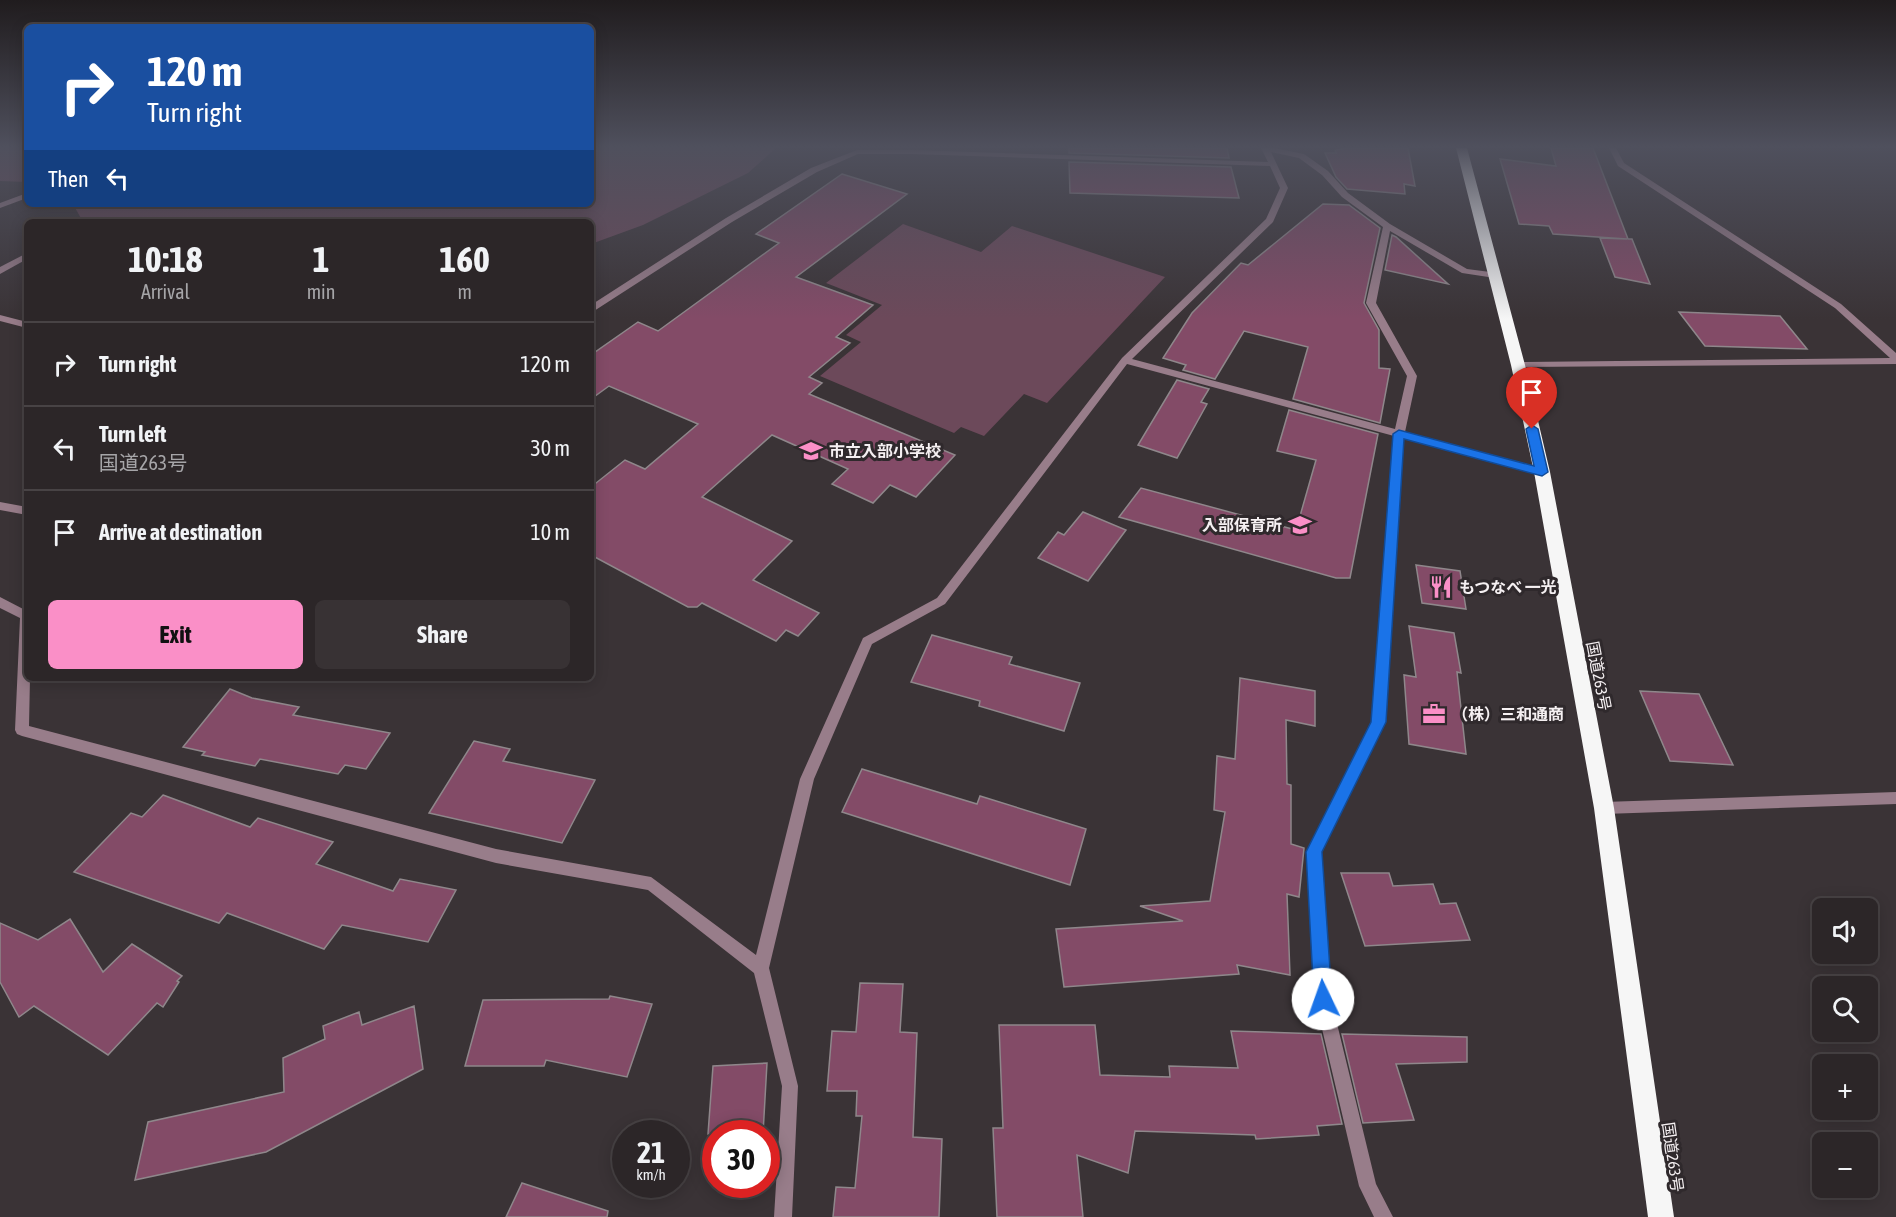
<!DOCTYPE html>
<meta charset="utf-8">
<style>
body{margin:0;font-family:"Asap Condensed","Noto Sans JP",sans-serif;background:#383234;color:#f1f3f6;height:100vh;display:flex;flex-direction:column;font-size:22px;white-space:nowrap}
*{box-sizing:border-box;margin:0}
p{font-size:20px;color:#a6a5a8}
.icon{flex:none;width:33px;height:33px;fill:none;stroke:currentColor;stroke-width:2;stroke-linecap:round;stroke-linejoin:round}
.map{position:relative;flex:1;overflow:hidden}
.sheet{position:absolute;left:24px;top:219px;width:570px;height:462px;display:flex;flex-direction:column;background:#2c2628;border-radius:9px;box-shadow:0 3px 15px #0003,0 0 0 2px #484345}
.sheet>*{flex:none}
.banner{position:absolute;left:24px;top:24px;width:570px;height:183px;border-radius:9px;box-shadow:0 3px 15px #0003,0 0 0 2px #484345;background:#1a4fa0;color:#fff;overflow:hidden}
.buttons{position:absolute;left:1812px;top:898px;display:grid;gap:12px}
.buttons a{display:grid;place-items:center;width:66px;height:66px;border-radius:9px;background:#2c2628;box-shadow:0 3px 15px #0003,0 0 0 2px #484345;font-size:30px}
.speed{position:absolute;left:612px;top:1120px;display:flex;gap:12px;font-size:30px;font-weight:700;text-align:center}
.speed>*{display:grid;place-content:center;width:78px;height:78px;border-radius:50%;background:#2c2628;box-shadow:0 3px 15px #0003,0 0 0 2px #484345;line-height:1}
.speed small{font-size:15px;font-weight:400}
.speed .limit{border:9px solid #d22;background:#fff;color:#111}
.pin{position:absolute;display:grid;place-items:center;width:51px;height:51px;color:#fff;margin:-62px -26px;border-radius:50% 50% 50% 0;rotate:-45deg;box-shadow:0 0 6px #0007}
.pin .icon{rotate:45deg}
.me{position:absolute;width:66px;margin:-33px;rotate:357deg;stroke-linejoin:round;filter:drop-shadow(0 0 4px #0008)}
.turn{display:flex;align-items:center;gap:21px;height:126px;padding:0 24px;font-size:27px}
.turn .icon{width:78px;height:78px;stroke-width:2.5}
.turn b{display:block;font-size:42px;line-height:51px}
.then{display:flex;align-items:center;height:57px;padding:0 24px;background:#0003;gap:12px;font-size:22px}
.eta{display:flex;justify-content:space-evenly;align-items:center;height:102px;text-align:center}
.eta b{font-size:36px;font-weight:700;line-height:42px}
.action{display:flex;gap:12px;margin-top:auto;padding:12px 24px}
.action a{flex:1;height:69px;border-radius:9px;background:#fa8fc7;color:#111;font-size:24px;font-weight:700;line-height:69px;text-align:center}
.action a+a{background:#383234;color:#f1f3f6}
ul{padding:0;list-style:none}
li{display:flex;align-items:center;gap:18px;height:84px;padding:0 24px;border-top:2px solid #484345}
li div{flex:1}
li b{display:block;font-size:22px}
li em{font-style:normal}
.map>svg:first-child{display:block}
.green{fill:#6c495a}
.building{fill:#834b67;stroke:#8f878b;stroke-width:1.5}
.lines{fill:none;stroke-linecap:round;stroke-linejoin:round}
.street{fill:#987d8a;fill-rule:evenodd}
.highway{fill:#f6f6f6;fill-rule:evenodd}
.route{fill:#1a73e8;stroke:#114b97;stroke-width:1.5}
.labels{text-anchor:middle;stroke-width:6;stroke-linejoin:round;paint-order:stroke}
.poi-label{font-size:16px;font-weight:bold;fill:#f5f0f2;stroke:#2f292c;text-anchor:start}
.street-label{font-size:16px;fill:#f5f0f2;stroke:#2f292c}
</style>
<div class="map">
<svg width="1896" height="1217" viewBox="0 0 1896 1217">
<rect width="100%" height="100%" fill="#3a3336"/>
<g class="green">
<path d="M0 148H27V182L0 181Z"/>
<path d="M591 148H776L748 173 643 225 591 244V222H83L73 204H591Z"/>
<path d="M903 224 981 252 1012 226 1165 277 1047 403 1024 394 984 436 961 427 954 433 820 376 861 342 846 335 882 305 826 283Z"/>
</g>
<g class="building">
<path d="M1069 148H1227L1229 158 1069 153Z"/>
<path d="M1348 148H1408L1415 186 1404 184 1405 194 1347 189 1336 177 1325 153H1336L1335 150Z"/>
<path d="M1551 148H1593L1628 239H1632L1650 284 1615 277 1600 238 1627 239 1553 234 1549 226 1519 224 1500 159 1556 166Z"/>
<path d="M1069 162 1231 167 1239 198 1070 193Z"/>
<path d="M842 174 907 194 796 277 873 305 836 337 850 343 809 377 822 383 809 394 955 455 916 497 890 485 873 503 832 484 848 469 772 435 702 497 792 541 753 580 819 613 798 636 786 630 776 641 702 603 697 607H688L591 555V487L625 460 645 469 698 424 609 386 591 399V355L638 322 658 331 779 243 756 234Z"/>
<path d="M1323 204 1349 205 1380 228 1364 303 1379 330V368L1390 369 1380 423 1293 399 1308 347 1244 331 1215 379 1183 370 1186 365 1163 358 1192 313 1241 263 1248 265Z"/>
<path d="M1392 235 1396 237 1448 284 1385 270Z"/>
<path d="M1679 312 1780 316 1807 349 1705 346Z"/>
<path d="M1177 380 1209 389 1201 402 1207 404 1177 458 1138 445Z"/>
<path d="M1289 410 1378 434 1350 578H1336L1119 517 1141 488 1296 530 1316 460 1277 451Z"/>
<path d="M1083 512 1126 530 1088 581 1038 558 1058 532 1064 535Z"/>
<path d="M1416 565 1460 571 1466 609 1422 603Z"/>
<path d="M1409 626 1454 633 1461 673 1457 672 1466 754 1409 744 1404 675 1416 677Z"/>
<path d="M932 635 1012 657 1009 664 1080 683 1064 731 979 706 980 701 911 682Z"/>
<path d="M1240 678 1315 691V726L1286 720 1287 784 1291 785V844L1304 848 1299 897 1287 894 1290 975 1237 965 1239 974 1064 987 1056 929 1183 921 1140 906 1210 901 1225 812 1214 810 1217 756 1235 759Z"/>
<path d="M230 689 252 698 299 707 293 715 390 733 366 769 345 765 338 774 260 759 255 766 202 755 205 752 183 747Z"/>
<path d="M1640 691 1699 694 1733 765 1670 761Z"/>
<path d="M474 741 510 749 503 761 595 780 562 843 429 813Z"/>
<path d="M862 769 977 804 980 796 1086 829 1070 885 842 812Z"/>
<path d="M163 795 250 827 258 818 333 842 316 864 393 891 400 879 456 890 428 942 342 925 324 949 227 913 219 923 74 872 131 813 142 817Z"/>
<path d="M1341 873H1389L1393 886 1433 884 1440 904 1456 903 1470 940 1365 946Z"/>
<path d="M70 919 103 972 132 944 182 976 177 981 179 982 163 1007 157 1003 108 1055 34 1006 19 1017 0 982V923L38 940Z"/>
<path d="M860 983 903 984 900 1032 917 1033 913 1137 942 1139 939 1217H833L836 1187 855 1188 862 1116H856L857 1091H827L832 1031 856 1032Z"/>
<path d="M610 996 652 1004 627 1077 546 1060 544 1066H465L483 1000 609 999Z"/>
<path d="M414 1006 423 1069 266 1152 135 1180 148 1122 284 1092 283 1058 325 1039 323 1026 359 1012 362 1025Z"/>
<path d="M999 1025H1095L1100 1075 1170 1077 1169 1066 1238 1068 1231 1031 1321 1034 1342 1124 1317 1126 1319 1135 1256 1139 1255 1135 1135 1131 1128 1173 1077 1155 1083 1217H997L993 1128H1003Z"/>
<path d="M1342 1034 1467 1037V1062L1396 1064 1414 1120 1363 1123Z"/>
<path d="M767 1063 763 1134H708L713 1066Z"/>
<path d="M522 1183 608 1211 607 1217H506Z"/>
</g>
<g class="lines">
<g class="street">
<path d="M1261 148H1274L1304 154 1328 171 1348 193 1390 224 1467 269 1498 273V277L1495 278 1462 273 1390 231 1376 303 1417 376 1405 432 1546 469 1547 472 1542 476 1404 438 1386 722 1321 852 1331 999 1376 1184 1393 1217H1374L1359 1186 1315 999 1307 852 1372 722 1394 436 1127 364 945 604 872 644 814 779 769 968 798 1086 792 1217H774L782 1086 754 973 648 890 496 863 22 736 17 734 15 730 20 618 0 608V597L27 611V678H30L29 726 496 849 651 877 756 955 800 779 863 638 937 598 1122 358 1266 219 1280 188 1270 166 912 154H858L817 172 732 222 594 311 591 312V305L726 218 811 168 857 150H912L1268 162ZM1271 152 1299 158 1322 175 1342 197 1383 227 1366 303 1407 376 1395 429 1132 359 1273 222 1288 188Z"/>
<path d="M1609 148H1616L1624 163 1841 304 1896 353V364L1515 367V363L1518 362 1890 358 1835 308 1618 166Z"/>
<path d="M27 193V198L0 208V203Z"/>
<path d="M27 253V259L0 274V267Z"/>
<path d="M0 315 27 322V328L0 321Z"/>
<path d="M0 502 27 507V515L0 510Z"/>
<path d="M1896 792V804L1604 814 1599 812 1597 808 1599 804 1604 802Z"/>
</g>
<path class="highway" d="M1456 148H1467L1525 365 1550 472 1614 808 1674 1217H1648L1594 808 1534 472 1511 365Z"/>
</g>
<linearGradient id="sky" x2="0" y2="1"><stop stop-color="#201c1e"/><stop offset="0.46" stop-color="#4f505d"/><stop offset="1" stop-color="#4f505d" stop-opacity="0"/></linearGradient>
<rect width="1896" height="319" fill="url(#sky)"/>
<path class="route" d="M1532 425 1538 429 1548 472 1542 476 1404 439 1386 722 1322 852 1332 999 1329 1006 1323 1008 1317 1006 1314 999 1306 852 1371 722 1393 434 1399 430 1534 466 1526 429Z"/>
<defs>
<g id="school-bare" transform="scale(1.8)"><path d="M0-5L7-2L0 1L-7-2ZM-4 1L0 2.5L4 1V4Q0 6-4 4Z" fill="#fa8fc7" stroke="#2f292c" stroke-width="2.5" paint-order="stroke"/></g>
<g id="restaurant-bare" transform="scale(1.8)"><path d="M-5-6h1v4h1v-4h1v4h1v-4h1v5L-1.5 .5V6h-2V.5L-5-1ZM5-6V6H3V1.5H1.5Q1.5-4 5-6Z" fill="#fa8fc7" stroke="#2f292c" stroke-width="2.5" paint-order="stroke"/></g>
<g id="office-bare" transform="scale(1.8)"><path d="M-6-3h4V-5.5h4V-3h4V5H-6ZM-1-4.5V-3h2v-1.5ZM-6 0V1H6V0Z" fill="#fa8fc7" stroke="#2f292c" stroke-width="2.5" paint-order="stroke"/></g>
</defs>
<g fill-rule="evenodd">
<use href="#school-bare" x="811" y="451"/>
<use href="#school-bare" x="1300" y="525"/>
<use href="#restaurant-bare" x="1441" y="587"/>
<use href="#office-bare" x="1434" y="714"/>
</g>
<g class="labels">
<g class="poi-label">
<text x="829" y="457">市立入部小学校</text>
<text x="1282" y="531" text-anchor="end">入部保育所</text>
<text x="1459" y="593">もつなべ 一光</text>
<text x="1452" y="720">（株）三和通商</text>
</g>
<g class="street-label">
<text transform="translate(1599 676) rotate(79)" y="6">国道263号</text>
<text transform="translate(1673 1157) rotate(82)" y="6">国道263号</text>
</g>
</g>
</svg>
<div class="buttons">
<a><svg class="icon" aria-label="sound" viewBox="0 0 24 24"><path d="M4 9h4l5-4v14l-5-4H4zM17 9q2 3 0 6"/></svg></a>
<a><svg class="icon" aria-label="search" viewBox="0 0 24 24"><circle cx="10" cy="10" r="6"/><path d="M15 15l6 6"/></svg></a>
<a>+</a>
<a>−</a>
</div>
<div class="speed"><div>21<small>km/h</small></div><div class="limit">30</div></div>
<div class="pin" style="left:1532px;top:429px;background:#d93025"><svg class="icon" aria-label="arrive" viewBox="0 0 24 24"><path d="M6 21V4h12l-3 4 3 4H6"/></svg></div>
<svg class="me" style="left:1323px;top:999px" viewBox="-20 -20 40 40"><circle r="19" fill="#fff"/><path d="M0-13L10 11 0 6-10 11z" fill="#1a73e8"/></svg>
<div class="banner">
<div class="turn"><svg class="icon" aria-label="right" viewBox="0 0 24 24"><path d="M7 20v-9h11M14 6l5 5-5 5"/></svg><div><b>120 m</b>Turn right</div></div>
<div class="then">Then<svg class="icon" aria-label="left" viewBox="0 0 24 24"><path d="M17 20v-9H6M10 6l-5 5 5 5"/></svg></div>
</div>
<section class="sheet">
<div class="eta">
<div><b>10:18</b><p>Arrival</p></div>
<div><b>1</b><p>min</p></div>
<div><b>160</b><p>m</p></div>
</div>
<ul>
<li><svg class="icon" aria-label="right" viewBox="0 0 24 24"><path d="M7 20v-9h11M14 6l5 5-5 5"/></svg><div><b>Turn right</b></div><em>120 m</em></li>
<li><svg class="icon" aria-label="left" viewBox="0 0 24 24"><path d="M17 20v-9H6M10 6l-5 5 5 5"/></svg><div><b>Turn left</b><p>国道263号</p></div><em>30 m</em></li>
<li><svg class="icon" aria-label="arrive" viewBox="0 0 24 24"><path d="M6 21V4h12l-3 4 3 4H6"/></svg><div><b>Arrive at destination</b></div><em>10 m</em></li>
</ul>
<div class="action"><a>Exit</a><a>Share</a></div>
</section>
</div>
